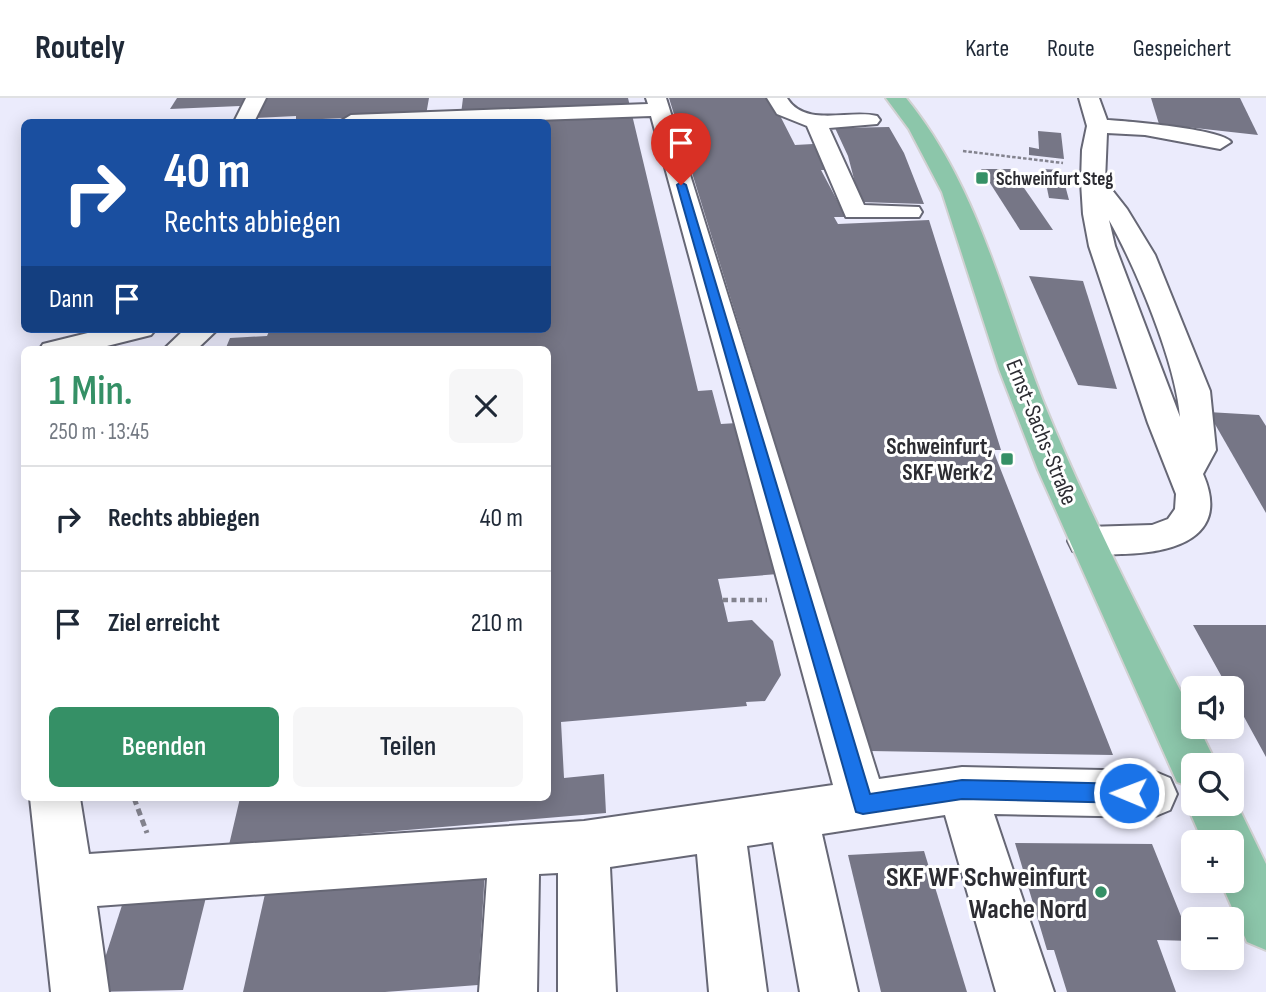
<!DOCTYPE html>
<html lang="de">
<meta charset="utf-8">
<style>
body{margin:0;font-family:"Sofia Sans Condensed",sans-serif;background:#f6f6f7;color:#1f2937;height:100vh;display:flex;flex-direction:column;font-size:26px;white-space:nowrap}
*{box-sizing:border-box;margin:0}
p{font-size:23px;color:#747a83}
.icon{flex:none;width:38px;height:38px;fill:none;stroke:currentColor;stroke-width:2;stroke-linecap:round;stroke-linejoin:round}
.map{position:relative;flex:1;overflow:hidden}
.sheet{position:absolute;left:21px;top:248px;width:530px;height:455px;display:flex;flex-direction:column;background:#fff;border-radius:10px;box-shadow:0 4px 18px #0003}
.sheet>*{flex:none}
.top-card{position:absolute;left:21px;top:21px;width:530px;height:214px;border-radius:10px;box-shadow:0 4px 18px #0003;background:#1a4fa0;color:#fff;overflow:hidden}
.buttons{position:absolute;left:1181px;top:578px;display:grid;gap:14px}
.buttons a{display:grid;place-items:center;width:63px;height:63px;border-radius:10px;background:#fff;box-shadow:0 4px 18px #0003;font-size:35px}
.pin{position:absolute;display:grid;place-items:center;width:60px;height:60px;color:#fff;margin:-72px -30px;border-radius:50% 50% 50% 0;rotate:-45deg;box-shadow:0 0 7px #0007}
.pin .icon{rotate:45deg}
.me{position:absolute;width:77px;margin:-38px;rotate:271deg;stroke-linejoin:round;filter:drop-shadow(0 0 5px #0008)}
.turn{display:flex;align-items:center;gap:24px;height:147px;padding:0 28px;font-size:32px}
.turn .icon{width:91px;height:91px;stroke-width:2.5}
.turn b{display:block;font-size:49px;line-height:60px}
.then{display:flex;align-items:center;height:66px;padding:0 28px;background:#0003;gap:14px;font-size:26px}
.round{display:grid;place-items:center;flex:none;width:74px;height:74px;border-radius:10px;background:#f6f6f7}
.summary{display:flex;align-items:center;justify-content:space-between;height:119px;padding:0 28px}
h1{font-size:42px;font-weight:600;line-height:52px;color:#359066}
.primary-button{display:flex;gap:14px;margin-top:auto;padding:14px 28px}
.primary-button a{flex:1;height:80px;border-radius:10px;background:#359066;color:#fff;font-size:28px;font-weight:600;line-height:80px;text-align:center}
.primary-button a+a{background:#f6f6f7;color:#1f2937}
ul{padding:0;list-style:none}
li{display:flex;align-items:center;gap:21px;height:105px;padding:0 28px;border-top:2px solid #e0e1e3}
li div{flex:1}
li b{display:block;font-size:26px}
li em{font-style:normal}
header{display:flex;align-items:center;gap:42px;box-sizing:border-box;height:98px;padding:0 35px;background:#fff;border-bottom:2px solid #e0e1e3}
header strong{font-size:33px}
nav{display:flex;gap:38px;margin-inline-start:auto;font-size:24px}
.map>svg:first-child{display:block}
.building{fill:#767686}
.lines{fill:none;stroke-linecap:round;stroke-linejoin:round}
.minor-casing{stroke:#666775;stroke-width:4}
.major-casing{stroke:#d1d1d2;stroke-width:4}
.path-far2{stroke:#83838e;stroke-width:2.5;stroke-dasharray:3.5 2;stroke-linecap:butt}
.path-far1{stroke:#83838e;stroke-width:4.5;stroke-dasharray:5 3.5;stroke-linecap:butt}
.path{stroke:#83838e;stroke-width:5;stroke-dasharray:7 4.5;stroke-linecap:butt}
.minor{fill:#fff;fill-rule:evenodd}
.major{fill:#8cc6aa;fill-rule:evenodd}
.route{fill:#1a73e8;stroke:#114b97;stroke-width:2}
.poi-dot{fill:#359066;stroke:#fff;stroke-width:2.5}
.labels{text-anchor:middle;stroke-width:6;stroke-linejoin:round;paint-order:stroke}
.far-poi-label{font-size:19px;font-weight:bold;fill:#2c2c32;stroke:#fff;text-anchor:start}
.street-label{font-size:23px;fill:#2c2c32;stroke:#fff}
.poi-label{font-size:23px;font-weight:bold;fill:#2c2c32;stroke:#fff;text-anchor:end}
.near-poi-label{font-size:28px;font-weight:bold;fill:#2c2c32;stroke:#fff;text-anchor:end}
</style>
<header>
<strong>Routely</strong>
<nav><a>Karte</a><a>Route</a><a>Gespeichert</a></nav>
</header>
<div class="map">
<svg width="1266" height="894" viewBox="0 0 1266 894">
<rect width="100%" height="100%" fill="#ebebfc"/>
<g class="building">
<path d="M177 0H245L240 8 170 11Z"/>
<path d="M264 0H429L426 17 296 22V18L255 20Z"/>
<path d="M463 0H628L698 293 712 292 721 326 737 325 778 476 718 481 728 524 752 522 773 543 781 577 765 603 746 604 747 608 561 624 564 680 604 676 606 715 229 747 240 700H548V252H225L230 240 267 238 270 231H548V24H467L461 16Z"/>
<path d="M669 0H771L795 47 813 46 828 72H821L846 119H834L838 126 929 122 1001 352H993L1113 657 870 653Z"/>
<path d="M1151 0H1240L1258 37 1159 26Z"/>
<path d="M889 29 904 55 924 106 860 104 848 58 835 30Z"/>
<path d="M1038 33 1061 35 1064 61 1029 57V49L1039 51Z"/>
<path d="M981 71H1011L1053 132H1020Z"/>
<path d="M1043 71 1061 72 1069 102 1049 100Z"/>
<path d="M1029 178 1083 183 1117 291 1078 287Z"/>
<path d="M1208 314 1259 317 1266 328V415Z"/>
<path d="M1193 527H1266V659L1232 597V590H1228Z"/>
<path d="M1015 745 1152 746 1191 843 1157 842 1176 894H1067L1054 852H1047Z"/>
<path d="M924 753 967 894H881L848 757Z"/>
<path d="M485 772 478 887 385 894H243L267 787Z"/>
<path d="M208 791 183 892 94 894 125 798Z"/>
</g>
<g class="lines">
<g class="minor-casing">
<g id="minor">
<path d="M246 0H266L254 24H234Z"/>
<path d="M646 0H666L879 681 962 669 1153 673 1170 680 1177 696 1170 712 1153 719 994 716 1054 894H996L945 717 822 736 858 894H800L773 744 747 748 767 894H709L697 756 610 769 616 894H558V775L539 776 537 894H479L487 780 97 808 109 894H51L30 700H80L89 756 584 723 833 687 651 18 483 24 341 23 351 17 648 6Z"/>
<path d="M767 0H787C805 30 850 11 877 18L880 22 877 26 829 30 864 107 919 109 922 114 919 119H846L807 28 777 16Z"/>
<path d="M1079 0H1099L1107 22C1126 23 1222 31 1231 44L1220 51 1145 37 1107 35 1105 83 1127 111 1155 157 1210 293 1216 352 1203 376C1231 440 1173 455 1122 456 1105 457 1090 458 1073 453L1068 443 1073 433 1087 429 1152 427 1168 421 1175 411 1176 396 1148 325 1089 148 1083 116 1081 84 1082 52 1087 28ZM1109 122C1136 170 1176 265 1180 319L1115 148Z"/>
<path d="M104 231H156L151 237 91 252H39L43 246Z"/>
<path d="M185 231H218L196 252H163Z"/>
</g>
</g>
<g class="major-casing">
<path id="major" d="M886 0H906C978 88 1002 199 1043 303 1087 411 1140 515 1194 619V628H1198L1217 667H1194V705H1232V696L1266 766V852L1247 844 1220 782H1232V744H1203L1186 705 1193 690 1177 684 1038 372 999 271 942 94 909 31Z"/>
</g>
<path class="path-far2" d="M963 53 1063 65"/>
<path class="path-far1" d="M723 502H767"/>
<path class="path" d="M134 700 147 735"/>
<use href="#minor" class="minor"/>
<use href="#major" class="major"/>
</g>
<path class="route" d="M681 84 686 87 870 696 962 682 1129 686 1137 689 1140 695 1137 702 1129 705 962 701 863 716 856 714 677 87Z"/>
<g class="poi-dot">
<rect x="975" y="73" width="14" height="14" rx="3.5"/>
<rect x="1000" y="354" width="14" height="14" rx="3.5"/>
<circle cx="1101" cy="794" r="7"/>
</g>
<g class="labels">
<g class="far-poi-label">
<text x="996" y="87">Schweinfurt Steg</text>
</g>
<g class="street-label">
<text transform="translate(1042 334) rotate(68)" y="8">Ernst-Sachs-Straße</text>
</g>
<g class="poi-label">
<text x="993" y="356">Schweinfurt,<tspan x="993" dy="26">SKF Werk 2</tspan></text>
</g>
<g class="near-poi-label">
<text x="1087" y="788">SKF WF Schweinfurt<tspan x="1087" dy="32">Wache Nord</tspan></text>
</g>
</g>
</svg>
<div class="buttons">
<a><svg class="icon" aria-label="sound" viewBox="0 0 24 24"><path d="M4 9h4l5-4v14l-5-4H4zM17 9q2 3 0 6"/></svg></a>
<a><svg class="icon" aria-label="search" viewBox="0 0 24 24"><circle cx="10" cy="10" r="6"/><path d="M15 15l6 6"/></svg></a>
<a>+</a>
<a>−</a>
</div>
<div class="pin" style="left:681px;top:87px;background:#d93025"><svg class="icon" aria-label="arrive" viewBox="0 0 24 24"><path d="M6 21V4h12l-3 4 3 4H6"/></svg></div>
<svg class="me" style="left:1129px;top:695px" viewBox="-20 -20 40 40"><circle r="17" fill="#1a73e8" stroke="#fff" stroke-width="3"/><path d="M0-11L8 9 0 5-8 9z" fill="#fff"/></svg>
<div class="top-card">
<div class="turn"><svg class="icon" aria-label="right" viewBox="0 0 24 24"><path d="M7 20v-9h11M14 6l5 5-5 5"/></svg><div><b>40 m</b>Rechts abbiegen</div></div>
<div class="then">Dann<svg class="icon" aria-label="arrive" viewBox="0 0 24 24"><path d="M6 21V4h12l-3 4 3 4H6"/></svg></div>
</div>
<section class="sheet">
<div class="summary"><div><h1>1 Min.</h1><p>250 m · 13:45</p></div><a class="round"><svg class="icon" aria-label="close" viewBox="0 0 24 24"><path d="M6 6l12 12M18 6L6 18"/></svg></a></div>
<ul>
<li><svg class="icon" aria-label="right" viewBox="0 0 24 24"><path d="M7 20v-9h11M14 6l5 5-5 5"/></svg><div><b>Rechts abbiegen</b></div><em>40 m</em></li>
<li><svg class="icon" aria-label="arrive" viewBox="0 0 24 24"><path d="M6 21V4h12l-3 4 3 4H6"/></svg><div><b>Ziel erreicht</b></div><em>210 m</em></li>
</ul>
<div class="primary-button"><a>Beenden</a><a>Teilen</a></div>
</section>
</div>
